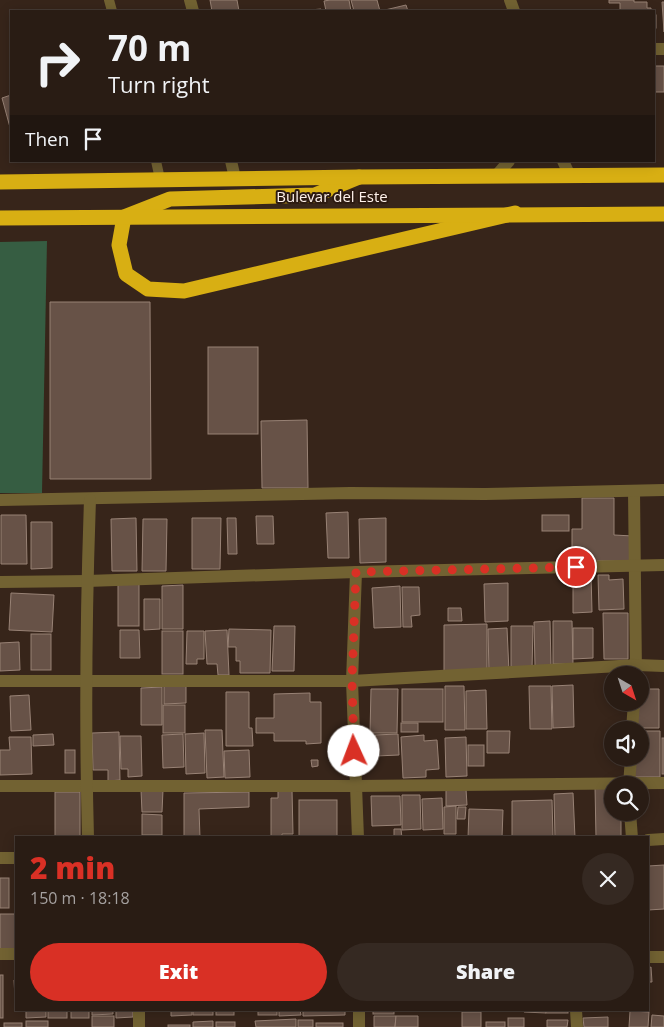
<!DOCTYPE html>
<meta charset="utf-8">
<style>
body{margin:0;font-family:"Open Sans",sans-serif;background:#352922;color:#f1f3f6;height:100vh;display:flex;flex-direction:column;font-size:19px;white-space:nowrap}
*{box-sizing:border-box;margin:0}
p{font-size:16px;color:#a5a1a0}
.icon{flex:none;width:28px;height:28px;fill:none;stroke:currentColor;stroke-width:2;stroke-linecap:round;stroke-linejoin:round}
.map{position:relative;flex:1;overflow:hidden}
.side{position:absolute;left:15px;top:836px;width:634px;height:175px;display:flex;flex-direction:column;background:#291c14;border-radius:0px;box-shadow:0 2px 12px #0003,0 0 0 1px #453a34}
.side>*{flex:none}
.banner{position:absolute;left:10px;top:10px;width:645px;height:152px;border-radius:0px;box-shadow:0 2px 12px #0003,0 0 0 1px #453a34;background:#291c14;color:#f1f3f6;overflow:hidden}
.needle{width:32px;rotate:141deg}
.controls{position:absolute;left:604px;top:666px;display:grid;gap:10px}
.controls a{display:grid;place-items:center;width:45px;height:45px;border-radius:50%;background:#291c14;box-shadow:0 2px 12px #0003,0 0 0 1px #453a34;font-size:25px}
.pin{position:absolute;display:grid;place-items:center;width:42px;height:42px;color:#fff;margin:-21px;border:2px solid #fff;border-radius:50%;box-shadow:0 1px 5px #0007}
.me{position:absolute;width:55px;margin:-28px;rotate:358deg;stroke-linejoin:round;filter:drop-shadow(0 0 4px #0008)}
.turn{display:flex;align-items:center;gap:18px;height:105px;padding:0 15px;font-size:22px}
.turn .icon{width:65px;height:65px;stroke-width:2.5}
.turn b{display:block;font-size:35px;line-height:42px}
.then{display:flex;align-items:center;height:48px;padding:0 15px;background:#0003;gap:10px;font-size:19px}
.round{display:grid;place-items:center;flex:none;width:52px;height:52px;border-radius:26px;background:#352922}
.summary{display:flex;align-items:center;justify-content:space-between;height:85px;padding:0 15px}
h1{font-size:30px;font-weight:800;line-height:38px;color:#d93025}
.primary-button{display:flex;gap:10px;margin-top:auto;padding:10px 15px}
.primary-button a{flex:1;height:58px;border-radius:30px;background:#d93025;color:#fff;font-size:20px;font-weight:800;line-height:58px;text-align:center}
.primary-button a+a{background:#352922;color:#f1f3f6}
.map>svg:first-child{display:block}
.green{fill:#365d42}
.building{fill:#675247;stroke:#988275}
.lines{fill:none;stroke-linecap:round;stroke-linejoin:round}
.lane{stroke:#726232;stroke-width:10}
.street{stroke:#726232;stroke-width:12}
.highway{stroke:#d8af13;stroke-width:15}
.route{stroke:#d93025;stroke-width:9;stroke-dasharray:0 16.2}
.labels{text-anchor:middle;stroke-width:4;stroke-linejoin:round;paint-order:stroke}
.street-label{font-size:15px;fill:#fef1ea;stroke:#2d1b11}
</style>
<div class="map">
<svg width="664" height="1027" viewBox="0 0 664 1027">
<rect width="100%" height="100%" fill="#37251a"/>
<path class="green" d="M47 241 42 493H0V242Z"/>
<g class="building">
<path d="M210 0H237L239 11H212Z"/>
<path d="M330 0H349L351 11H326L324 1Z"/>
<path d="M351 0H377L380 11H354Z"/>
<path d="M609 0H634V2H647V8H651V11H620V3H609Z"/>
<path d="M662 2H664V32Z"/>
<path d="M406 5 408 11H385V10Z"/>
<path d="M321 9 322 11H299Z"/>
<rect x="654" y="15" width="2" height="13"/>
<rect x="654" y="66" width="10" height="26"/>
<path d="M11 95V131L2 98Z"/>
<path d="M50 302H150L151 479H50Z"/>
<rect x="208" y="347" width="50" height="87"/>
<path d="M307 420 308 488H262L261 421Z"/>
<path d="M582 498H614V535L633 536V561H572V529H582Z"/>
<path d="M348 512 349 558H328L326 513Z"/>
<path d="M1 515H26L27 564H1Z"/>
<rect x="542" y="515" width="27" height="16"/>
<path d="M256 516H273L274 544H257Z"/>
<path d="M136 518 137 571H112L111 519Z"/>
<path d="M192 518H221L220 569H192Z"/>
<path d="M227 518H236L237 554H228Z"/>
<path d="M386 518V562L360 563 359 519Z"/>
<path d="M143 519H167L166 571H142Z"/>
<path d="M31 522H52V568L31 569Z"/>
<path d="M573 573H591L592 612 573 613Z"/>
<path d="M598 575H609V580L623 579 624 609 599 610Z"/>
<path d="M508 583V621L485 622 484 584Z"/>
<rect x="118" y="584" width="21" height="42"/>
<path d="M183 585V629H162V586Z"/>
<path d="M400 586 401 627 374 628 372 588Z"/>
<path d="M402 587H419L420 615 411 616 412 627H403Z"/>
<path d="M11 593 54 595 52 632 9 630Z"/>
<path d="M144 599H160V629L144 630Z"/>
<path d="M448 608H461L462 621H448Z"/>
<path d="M603 613H628V659H604Z"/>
<path d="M550 621 551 666H535L534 622Z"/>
<path d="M553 621H572L573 664H553Z"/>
<path d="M487 624V671L444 672V625Z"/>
<path d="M274 626H295L294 671H272Z"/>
<path d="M511 626H533L532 670H511Z"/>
<path d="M507 628 509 672 489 673 488 629Z"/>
<path d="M573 628H593V658L573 659Z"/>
<path d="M229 629 271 630 270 673H240V661H236V647H228Z"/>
<path d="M120 630H139L140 658H120Z"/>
<path d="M227 630 229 675H218L217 664H207L205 631Z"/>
<rect x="162" y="631" width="21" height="43"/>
<path d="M187 631H204V659H197V664H186Z"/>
<rect x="31" y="634" width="20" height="36"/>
<path d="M19 642 20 670 0 671V643Z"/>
<path d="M186 684V703L164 704V685Z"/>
<path d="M573 685 574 727 553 728 552 686Z"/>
<path d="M445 686H464L465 730H445Z"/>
<path d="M529 686H551L552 729H530Z"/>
<path d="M162 687V725H141V688Z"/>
<path d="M371 689H398L397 733H370Z"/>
<rect x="402" y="689" width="41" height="33"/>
<path d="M640 689H659V728H635L640 702Z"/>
<path d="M486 690 487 729H466V691Z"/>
<path d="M226 692H249V728H252L253 746H226Z"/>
<path d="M310 693V702H321V743L306 744V741H274V733H256V718H274V694Z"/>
<path d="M29 695 31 730 11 731 10 696Z"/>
<rect x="163" y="705" width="22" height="28"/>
<rect x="401" y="723" width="17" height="9"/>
<path d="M205 730H222L224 777 207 778Z"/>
<path d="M487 731H510L509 753H487Z"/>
<path d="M640 731H660V777H634V758H640Z"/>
<path d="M119 732 120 780 108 781V770H93L92 733Z"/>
<path d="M204 733 205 773 186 774 185 734Z"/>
<path d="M53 734 54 745 33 746V735Z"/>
<path d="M183 734 184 767 163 768 162 735Z"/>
<path d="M398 734 399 755 376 756 375 735Z"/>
<path d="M424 735V741L437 740 439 769 426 770V777L403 778 401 737Z"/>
<path d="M120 736H141L142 776 128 777V769H121Z"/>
<path d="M9 737H31L32 774 0 775V750H10Z"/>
<path d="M466 737 467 776 446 777 445 738Z"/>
<rect x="662" y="738" width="2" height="36"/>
<rect x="468" y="745" width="16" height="21"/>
<rect x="65" y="750" width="10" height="23"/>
<path d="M249 750 250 777 225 778 224 751Z"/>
<path d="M311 760H318V766L312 767Z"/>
<path d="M595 786H612V812H621V838H596Z"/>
<path d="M466 789 467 805 446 806V790Z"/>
<path d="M141 790H163L162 812H142Z"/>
<path d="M278 790H292L293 834H282V838H271V798H278Z"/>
<rect x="55" y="792" width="25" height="46"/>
<path d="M249 792V807L199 809 200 838H184V793Z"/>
<path d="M573 793 575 838H555L554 794Z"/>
<path d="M402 795H420L421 829 402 830Z"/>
<path d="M371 796H400L401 825 372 826Z"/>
<path d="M442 798 443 829 423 830 422 799Z"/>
<rect x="299" y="800" width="38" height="38"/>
<path d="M552 800 553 837 512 838V801Z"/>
<path d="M456 806V834H444V807Z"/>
<path d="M458 807H466L465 819H457Z"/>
<path d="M469 809 503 810 502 838H468Z"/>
<path d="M142 814 162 815V835H142Z"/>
<path d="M394 829H401L402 838H394Z"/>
<path d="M664 865V909L648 910V866Z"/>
<rect x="0" y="878" width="9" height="30"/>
<rect x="0" y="914" width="16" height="38"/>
<path d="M651 967 652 982H648V968Z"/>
<rect x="0" y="975" width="3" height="43"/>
<path d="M14 980H16V998H15Z"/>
<path d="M26 1010H46V1017L26 1018Z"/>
<rect x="48" y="1010" width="19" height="8"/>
<rect x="71" y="1010" width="18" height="8"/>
<path d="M92 1010H113V1014L92 1015Z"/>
<path d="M116 1010H133V1017L116 1018Z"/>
<path d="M171 1010H192V1015L171 1016Z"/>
<rect x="193" y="1010" width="20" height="5"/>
<rect x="216" y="1010" width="18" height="5"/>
<rect x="258" y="1010" width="19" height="5"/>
<path d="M279 1010H300L301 1015 279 1016Z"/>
<path d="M303 1010H345V1015L303 1016Z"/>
<rect x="373" y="1010" width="21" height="4"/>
<path d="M524 1010H546V1013L524 1012Z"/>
<rect x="546" y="1010" width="22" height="3"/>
<path d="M630 1011 649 1012 648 1027H629Z"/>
<rect x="462" y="1012" width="19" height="15"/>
<path d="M652 1015 664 1016V1027H651Z"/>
<rect x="92" y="1016" width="22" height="11"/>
<path d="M374 1016H396L395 1027H374Z"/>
<path d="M396 1016H418V1027H395Z"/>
<path d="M608 1017V1027H584L583 1018Z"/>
<rect x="508" y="1018" width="16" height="9"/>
<path d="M296 1019V1027H256L255 1021Z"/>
<rect x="298" y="1020" width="15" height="7"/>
<path d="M547 1020H568L567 1027H547Z"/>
<rect x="26" y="1021" width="22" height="6"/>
<path d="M213 1021V1027H193V1022Z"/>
<rect x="216" y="1022" width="19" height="5"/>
<rect x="486" y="1022" width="19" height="5"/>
<rect x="4" y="1023" width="18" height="4"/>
<rect x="316" y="1023" width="27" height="4"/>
<rect x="168" y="1025" width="22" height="2"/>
</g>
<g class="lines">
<g class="lane">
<path d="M109 0 112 11"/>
<path d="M156 161 160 179"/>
</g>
<g class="street">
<path d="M190 0 193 11"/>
<path d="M510 0 514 11"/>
<path d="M654 49H664"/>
<path d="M231 161 235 178"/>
<path d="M563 161 570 176"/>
<path d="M496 176 509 161"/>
<path d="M634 491 636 675"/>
<path d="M0 500 350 493 485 494 664 490"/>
<path d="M356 572 352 681 358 838"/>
<path d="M0 582 87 581 356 572 664 565"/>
<path d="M0 681H352L637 665 664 666"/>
<path d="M632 730 634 702"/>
<path d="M629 785 631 758"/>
<path d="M0 786H356L664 783"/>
<path d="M630 812 632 838"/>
<path d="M88 838C85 725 86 612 90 500"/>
<path d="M648 840 664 839"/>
<path d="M0 858H16"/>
<path d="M0 954H16"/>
<path d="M648 957H664"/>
<path d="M139 1010V1027"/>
<path d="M359 1010V1027"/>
<path d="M576 1010 577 1027"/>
</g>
<g class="highway">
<path d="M359 177 315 195 170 199 124 217 119 245 126 274 148 289 184 291 515 213"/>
<path d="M0 182 359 177 664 175"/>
<path d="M0 218 664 214"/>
</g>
</g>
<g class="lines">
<path class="route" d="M354 751 352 681 356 572 576 567"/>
</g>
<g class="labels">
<g class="street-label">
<text x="332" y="202">Bulevar del Este</text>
</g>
</g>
</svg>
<div class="controls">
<a><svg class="needle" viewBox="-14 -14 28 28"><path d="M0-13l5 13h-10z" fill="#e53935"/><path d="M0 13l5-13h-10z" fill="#a5a1a0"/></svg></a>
<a><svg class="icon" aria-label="sound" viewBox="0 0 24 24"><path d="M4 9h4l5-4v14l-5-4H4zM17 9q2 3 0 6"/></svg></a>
<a><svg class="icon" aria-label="search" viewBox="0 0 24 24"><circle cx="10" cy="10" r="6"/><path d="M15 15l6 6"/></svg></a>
</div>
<div class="pin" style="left:576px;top:567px;background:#d93025"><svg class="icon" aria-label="arrive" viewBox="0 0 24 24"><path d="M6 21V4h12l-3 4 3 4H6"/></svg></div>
<svg class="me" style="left:354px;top:751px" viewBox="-20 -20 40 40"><circle r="19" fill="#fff"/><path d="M0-13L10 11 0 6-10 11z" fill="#d93025"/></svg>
<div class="banner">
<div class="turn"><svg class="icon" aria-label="right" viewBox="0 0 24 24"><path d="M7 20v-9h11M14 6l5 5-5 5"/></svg><div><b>70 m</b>Turn right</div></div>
<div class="then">Then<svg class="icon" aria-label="arrive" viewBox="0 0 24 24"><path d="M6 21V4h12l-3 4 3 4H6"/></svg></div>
</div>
<section class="side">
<div class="summary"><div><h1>2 min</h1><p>150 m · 18:18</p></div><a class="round"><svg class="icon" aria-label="close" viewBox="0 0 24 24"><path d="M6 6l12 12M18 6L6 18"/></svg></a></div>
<div class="primary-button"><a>Exit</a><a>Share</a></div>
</section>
</div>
